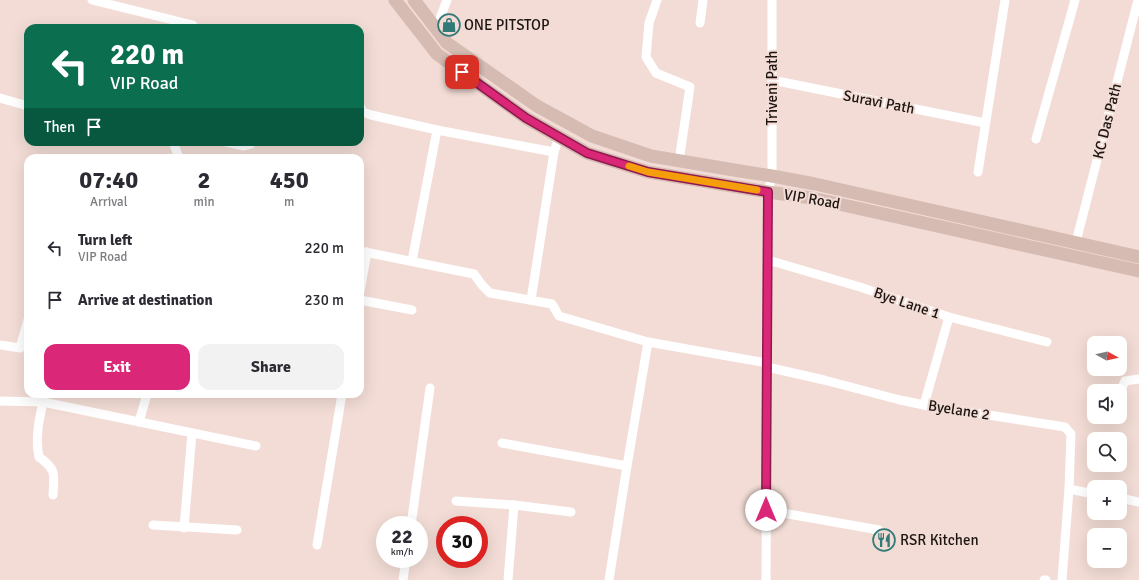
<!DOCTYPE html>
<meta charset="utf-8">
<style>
body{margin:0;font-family:Signika,sans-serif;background:#f2f2f3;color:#2b2b33;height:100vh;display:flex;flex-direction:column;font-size:15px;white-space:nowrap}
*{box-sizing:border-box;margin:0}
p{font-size:13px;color:#7c7c81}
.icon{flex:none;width:22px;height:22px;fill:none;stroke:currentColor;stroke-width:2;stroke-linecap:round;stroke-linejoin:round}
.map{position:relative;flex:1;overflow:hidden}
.side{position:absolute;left:24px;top:154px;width:340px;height:244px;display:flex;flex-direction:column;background:#fff;border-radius:12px;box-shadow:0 4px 16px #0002}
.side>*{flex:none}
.top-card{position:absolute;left:24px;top:24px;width:340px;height:122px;border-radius:12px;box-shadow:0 4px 16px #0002;background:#0b6e4f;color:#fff;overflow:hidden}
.needle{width:26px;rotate:98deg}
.tools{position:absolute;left:1087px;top:336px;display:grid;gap:8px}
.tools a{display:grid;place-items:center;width:40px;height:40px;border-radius:8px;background:#fff;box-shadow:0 4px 16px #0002;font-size:20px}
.speed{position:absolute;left:376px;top:516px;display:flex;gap:8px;font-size:20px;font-weight:700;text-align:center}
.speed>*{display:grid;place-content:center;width:52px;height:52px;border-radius:50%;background:#fff;box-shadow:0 4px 16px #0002;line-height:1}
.speed small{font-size:10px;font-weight:400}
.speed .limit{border:6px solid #d22;background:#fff;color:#111}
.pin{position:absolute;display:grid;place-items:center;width:34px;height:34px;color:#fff;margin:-17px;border-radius:8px;box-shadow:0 2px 6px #0006}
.me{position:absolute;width:44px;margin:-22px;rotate:0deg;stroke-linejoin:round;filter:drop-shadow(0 0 3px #0008)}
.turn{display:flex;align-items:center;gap:14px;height:84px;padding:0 20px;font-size:18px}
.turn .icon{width:52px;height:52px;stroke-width:2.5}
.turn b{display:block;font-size:28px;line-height:34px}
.then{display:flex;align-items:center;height:38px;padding:0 20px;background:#0003;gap:8px;font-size:15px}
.eta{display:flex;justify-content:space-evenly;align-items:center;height:68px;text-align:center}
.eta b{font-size:24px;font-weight:700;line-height:28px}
.cta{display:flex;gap:8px;margin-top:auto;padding:8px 20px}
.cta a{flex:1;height:46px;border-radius:12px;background:#db2777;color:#fff;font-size:16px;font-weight:700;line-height:46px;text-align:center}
.cta a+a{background:#f2f2f3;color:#2b2b33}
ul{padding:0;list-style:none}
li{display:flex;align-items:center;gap:12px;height:52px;padding:0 20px}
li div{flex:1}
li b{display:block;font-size:15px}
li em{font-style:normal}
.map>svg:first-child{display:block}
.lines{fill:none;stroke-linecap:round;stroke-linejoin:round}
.minor{stroke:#fff;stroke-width:9}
.secondary{stroke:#d5bbb2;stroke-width:13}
.route-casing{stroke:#8e194d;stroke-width:10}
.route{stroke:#db2777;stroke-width:7}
.slow{stroke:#f59e0b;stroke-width:7}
.labels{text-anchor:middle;stroke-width:4;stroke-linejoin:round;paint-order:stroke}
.poi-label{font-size:15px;fill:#1c1512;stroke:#f2dcd5;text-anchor:start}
.street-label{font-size:15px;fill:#1c1512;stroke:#f2dcd5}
</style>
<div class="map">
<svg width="1139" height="580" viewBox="0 0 1139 580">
<rect width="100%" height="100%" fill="#f2dcd5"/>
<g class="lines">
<g class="minor">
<path d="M92 0 193 25"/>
<path d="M657 0 649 23 646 57 656 73 690 87 679 161"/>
<path d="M700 23 703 0"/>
<path d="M436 29 447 0"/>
<path d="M772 80 985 123"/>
<path d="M0 98 28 106"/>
<path d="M360 106 363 112 371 115 437 130 554 152"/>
<path d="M1036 139 1075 0"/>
<path d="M173 142 179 158"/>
<path d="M226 142 244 146 251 144 252 142"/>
<path d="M978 172 1005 0"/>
<path d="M1076 242 1138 0"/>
<path d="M360 251 474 274 482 285 490 293 552 304 559 316 648 342 767 363"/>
<path d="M768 260 860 287 949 317 1047 342"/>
<path d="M412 261 437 130"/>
<path d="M360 291 367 252"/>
<path d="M360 300 412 310"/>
<path d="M531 300 554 152 559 137"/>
<path d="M0 345 20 348 28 320"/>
<path d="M767 367 824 380 900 400 924 405 1065 427 1071 434 1069 489 1094 494"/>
<path d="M1120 393 1125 381 1139 379"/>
<path d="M0 401 43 402 256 446"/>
<path d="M43 402C39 420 35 438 39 457 57 470 54 474 53 495"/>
<path d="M924 405 949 317"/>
<path d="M139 422 147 394"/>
<path d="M502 443 627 466"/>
<path d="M1120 498 1139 502"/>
<path d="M456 501 514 505 571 512"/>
<path d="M766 510 879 530"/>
<path d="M153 525 237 530"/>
<path d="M411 525 430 388"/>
<path d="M184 528 192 433"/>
<path d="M317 545 342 394"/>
<path d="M403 580 406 559"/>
<path d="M508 580 514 505"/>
<path d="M609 580 627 466 648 342"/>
<path d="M766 580 768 192 772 176V0"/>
<path d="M1044 580H1046"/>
<path d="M1062 580 1069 489"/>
</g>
<g class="secondary">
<path d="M395 0 437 54 526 118 587 153 648 172 768 192 812 198 1139 271"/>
<path d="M414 0 447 43 537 106 592 136 651 156 740 171 772 176 815 184 1139 257"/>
</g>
</g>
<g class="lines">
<g class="route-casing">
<path id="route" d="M462 72 526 118 587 153 648 172 768 192 766 510"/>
</g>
<use href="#route" class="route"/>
<path class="slow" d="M629 166 648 172 757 190"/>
</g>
<defs>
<g id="shop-ring" transform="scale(1.15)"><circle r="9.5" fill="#f2dcd5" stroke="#327a77" stroke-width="1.5"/><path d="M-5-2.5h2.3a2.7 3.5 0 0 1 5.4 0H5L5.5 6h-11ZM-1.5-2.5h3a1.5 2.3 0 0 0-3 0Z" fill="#327a77"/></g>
<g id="restaurant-ring" transform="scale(1.15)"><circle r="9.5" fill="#f2dcd5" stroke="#327a77" stroke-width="1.5"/><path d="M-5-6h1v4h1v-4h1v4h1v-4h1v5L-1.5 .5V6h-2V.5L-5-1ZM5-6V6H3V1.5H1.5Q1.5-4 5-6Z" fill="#327a77"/></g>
</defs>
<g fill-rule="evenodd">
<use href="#shop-ring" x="449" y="25"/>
<use href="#restaurant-ring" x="884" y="540"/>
</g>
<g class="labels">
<g class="poi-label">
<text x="464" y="30">ONE PITSTOP</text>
<text x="900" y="545">RSR Kitchen</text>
</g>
<g class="street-label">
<text transform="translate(772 88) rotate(-90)" y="5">Triveni Path</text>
<text transform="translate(879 102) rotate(11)" y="5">Suravi Path</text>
<text transform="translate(1107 121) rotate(-76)" y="5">KC Das Path</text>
<text transform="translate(812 199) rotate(10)" y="5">VIP Road</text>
<text transform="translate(907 303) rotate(19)" y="5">Bye Lane 1</text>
<text transform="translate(959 410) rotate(9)" y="5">Byelane 2</text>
</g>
</g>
</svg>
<div class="tools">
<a><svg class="needle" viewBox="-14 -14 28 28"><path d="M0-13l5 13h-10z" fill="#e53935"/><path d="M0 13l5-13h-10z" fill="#7c7c81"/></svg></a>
<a><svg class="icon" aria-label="sound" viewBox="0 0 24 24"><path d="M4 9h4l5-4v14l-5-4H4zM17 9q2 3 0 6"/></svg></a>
<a><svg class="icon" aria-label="search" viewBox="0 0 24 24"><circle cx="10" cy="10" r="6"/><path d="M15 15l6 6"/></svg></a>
<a>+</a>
<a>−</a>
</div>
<div class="speed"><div>22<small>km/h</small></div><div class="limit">30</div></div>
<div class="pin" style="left:462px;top:72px;background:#d93025"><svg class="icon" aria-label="arrive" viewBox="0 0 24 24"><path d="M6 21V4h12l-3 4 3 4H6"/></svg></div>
<svg class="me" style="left:766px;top:510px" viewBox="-20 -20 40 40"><circle r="19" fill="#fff"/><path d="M0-13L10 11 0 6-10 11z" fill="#db2777"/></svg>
<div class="top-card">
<div class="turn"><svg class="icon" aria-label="left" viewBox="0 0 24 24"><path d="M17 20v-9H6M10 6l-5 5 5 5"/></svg><div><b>220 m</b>VIP Road</div></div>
<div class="then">Then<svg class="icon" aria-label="arrive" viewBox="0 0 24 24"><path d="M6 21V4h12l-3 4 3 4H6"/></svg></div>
</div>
<section class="side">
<div class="eta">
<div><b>07:40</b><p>Arrival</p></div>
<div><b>2</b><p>min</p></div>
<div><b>450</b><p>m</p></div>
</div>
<ul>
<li><svg class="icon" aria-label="left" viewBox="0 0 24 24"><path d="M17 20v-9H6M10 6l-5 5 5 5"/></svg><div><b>Turn left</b><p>VIP Road</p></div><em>220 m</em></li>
<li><svg class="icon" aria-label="arrive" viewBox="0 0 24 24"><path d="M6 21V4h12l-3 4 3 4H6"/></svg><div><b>Arrive at destination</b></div><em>230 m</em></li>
</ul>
<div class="cta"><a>Exit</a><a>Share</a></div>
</section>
</div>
